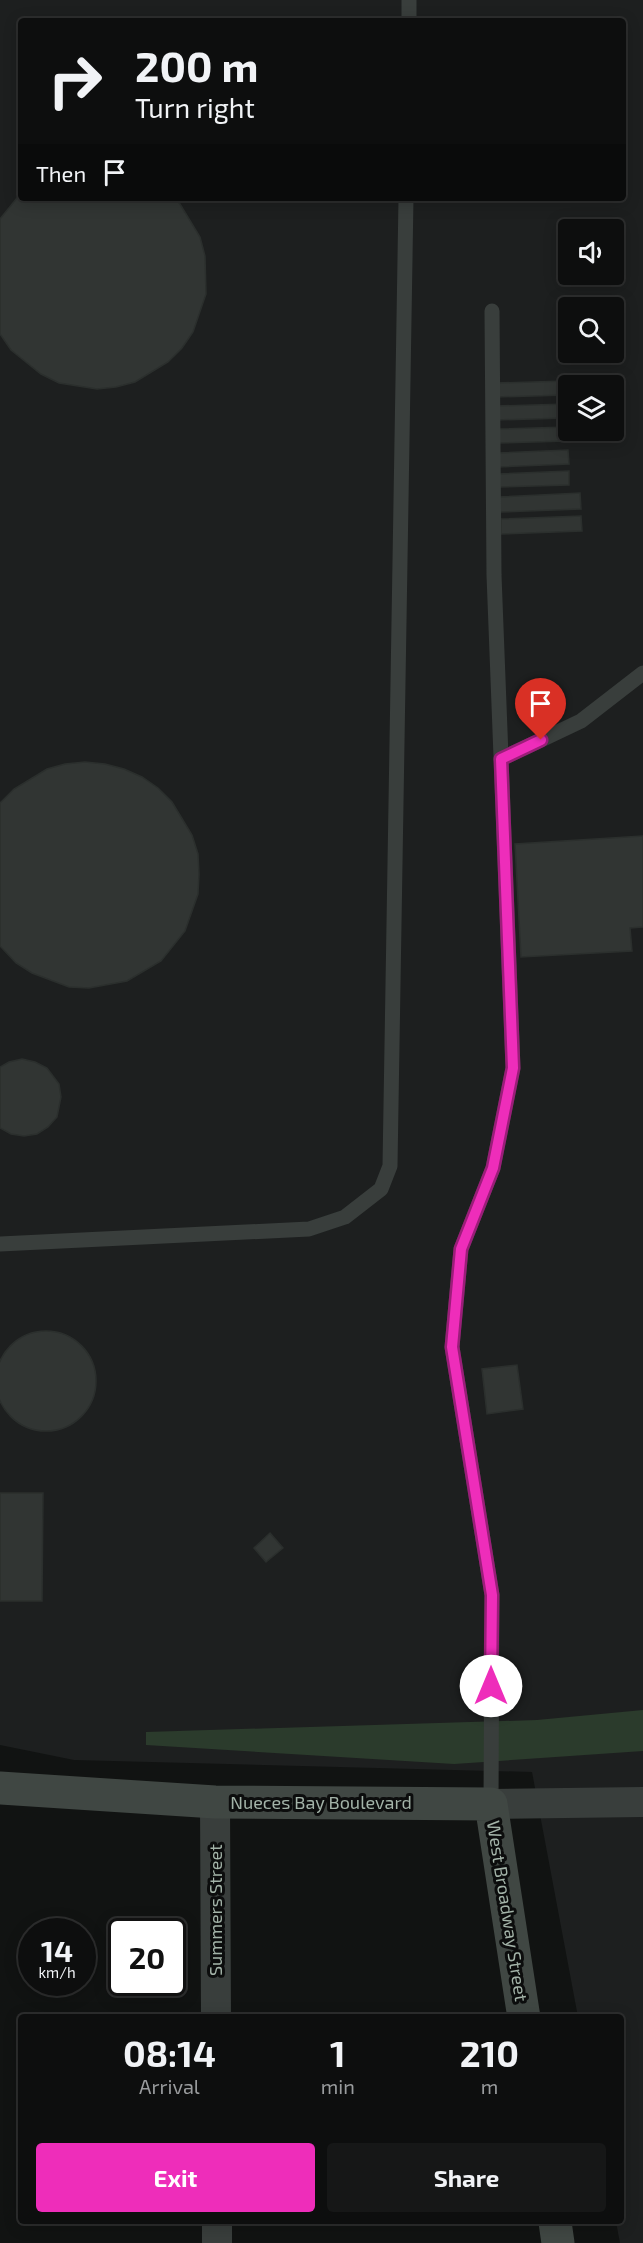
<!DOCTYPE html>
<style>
body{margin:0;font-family:"Exo 2",sans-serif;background:#161717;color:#f1f3f6;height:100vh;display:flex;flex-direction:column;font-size:22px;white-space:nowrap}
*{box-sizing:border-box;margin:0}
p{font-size:20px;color:#9a9c9e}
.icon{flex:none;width:33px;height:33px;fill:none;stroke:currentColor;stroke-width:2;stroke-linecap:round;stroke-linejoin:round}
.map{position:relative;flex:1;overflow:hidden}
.details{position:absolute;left:18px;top:2014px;width:606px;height:210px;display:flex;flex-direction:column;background:#0d0e0e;border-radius:6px;box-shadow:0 3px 15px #0003,0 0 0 2px #2d2e2e}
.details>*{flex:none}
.guide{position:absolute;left:18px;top:18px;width:608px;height:183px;border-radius:6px;box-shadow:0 3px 15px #0003,0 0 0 2px #2d2e2e;background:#0d0e0e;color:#f1f3f6;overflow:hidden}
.tools{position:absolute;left:558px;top:219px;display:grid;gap:12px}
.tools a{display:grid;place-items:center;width:66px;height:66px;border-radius:6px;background:#0d0e0e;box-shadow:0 3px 15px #0003,0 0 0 2px #2d2e2e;font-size:30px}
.speed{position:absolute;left:18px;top:1918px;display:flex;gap:12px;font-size:30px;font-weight:700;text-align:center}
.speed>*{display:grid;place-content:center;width:78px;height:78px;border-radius:50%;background:#0d0e0e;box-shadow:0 3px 15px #0003,0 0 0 2px #2d2e2e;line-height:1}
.speed small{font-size:15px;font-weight:400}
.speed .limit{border:3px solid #111;border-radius:9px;background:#fff;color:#111}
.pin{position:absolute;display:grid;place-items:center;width:51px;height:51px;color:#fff;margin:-62px -26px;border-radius:50% 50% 50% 0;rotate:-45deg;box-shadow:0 0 6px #0007}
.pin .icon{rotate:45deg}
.me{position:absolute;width:66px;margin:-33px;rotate:0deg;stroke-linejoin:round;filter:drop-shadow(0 0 4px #0008)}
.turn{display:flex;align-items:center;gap:21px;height:126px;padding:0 18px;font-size:27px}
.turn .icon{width:78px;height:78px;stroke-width:2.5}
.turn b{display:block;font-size:42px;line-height:51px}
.then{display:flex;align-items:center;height:57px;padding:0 18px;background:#0003;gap:12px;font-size:22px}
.eta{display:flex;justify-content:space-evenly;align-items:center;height:102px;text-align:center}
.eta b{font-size:36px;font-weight:700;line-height:42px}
.button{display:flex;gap:12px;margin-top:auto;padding:12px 18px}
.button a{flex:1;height:69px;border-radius:6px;background:#ee2dba;color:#fff;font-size:24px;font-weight:700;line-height:69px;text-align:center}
.button a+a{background:#161717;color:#f1f3f6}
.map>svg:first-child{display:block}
.built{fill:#1d1f1f;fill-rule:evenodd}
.water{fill:#2b3b2c}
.building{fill:#313533;stroke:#2b2f2d;stroke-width:1.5}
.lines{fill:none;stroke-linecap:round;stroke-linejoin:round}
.lane{stroke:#393e3c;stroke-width:15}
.street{stroke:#393e3c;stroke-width:30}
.secondary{stroke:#404743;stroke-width:33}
.route-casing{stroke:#9b1d79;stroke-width:15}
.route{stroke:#ee2dba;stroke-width:10}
.labels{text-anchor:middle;stroke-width:6;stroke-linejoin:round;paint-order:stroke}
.street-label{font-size:18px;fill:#a3b3a8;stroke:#0c0d0d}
</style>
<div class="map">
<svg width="643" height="2243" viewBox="0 0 643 2243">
<rect width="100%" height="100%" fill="#111312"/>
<path class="built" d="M0 0H643V2243H620L616 2222H621V2018L578 2017 532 1772 74 1760 0 1745ZM21 21H622V198H21ZM568 230H614V274H568ZM568 308H614V352H568ZM568 386H614V430H568Z"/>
<path class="water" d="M643 1710V1751L454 1764 146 1745V1732L537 1720Z"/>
<g class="building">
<path d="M21 193V198H174L180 204 200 237 205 256 206 294 193 332 182 348 168 362 135 382 116 387 97 389 59 383 41 374 11 350 0 334V219Z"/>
<path d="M565 381 566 395 497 397 496 383Z"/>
<path d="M566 404V418L497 420 496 406Z"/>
<path d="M567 427V441L498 443V429Z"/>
<path d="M568 450 569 464 499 467V453Z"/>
<path d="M569 471V485L500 487 499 474Z"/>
<path d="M580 493 581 509 500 512 499 497Z"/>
<path d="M581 516 582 531 501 534V519Z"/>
<path d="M85 762 105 764 124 769 142 777 158 788 172 802 192 835 198 854 199 874 198 894 185 931 161 961 127 981 89 988 69 987 32 973 16 963 0 946V803L14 789 47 769 65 764Z"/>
<path d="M643 836V927L630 928 632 951 521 957 515 844Z"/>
<path d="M22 1059 35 1062 47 1068 59 1084 61 1097 57 1117 48 1127 37 1134 24 1136 11 1134 0 1128V1067L9 1062Z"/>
<circle cx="46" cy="1381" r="50"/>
<path d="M517 1365 523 1409 487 1414 482 1369Z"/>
<path d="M0 1493H43L42 1601H0Z"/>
<path d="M270 1533 283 1548 266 1562 254 1548Z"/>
</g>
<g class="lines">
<g class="lane">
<path d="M409 21V0"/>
<path d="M501 759 581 721 643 673"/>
<path d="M0 1244 309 1229 345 1217 381 1189 390 1166 406 198"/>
<path d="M491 1804 492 1595 452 1347 461 1249 493 1168 513 1068 494 575 492 311"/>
</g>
<g class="street">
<path d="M215 1802 216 2018"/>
<path d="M491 1804 643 1802"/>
<path d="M217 2222V2243"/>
</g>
<g class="secondary">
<path d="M0 1788 215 1802 491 1804 524 2018"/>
<path d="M555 2222 558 2243"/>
</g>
</g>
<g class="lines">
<g class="route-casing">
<path id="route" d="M491 1686 492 1595 452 1347 461 1249 493 1168 513 1068 501 759 541 740"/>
</g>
<use href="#route" class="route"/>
</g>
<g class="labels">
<g class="street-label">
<text x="321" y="1809">Nueces Bay Boulevard</text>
<text transform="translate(216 1910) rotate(-90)" y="6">Summers Street</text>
<text transform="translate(507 1911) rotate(81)" y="6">West Broadway Street</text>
</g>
</g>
</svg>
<div class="tools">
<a><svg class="icon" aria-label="sound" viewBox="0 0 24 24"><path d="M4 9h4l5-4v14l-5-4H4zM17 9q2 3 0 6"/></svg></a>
<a><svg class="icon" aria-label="search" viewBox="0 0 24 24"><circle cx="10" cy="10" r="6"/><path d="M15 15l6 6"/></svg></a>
<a><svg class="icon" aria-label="layers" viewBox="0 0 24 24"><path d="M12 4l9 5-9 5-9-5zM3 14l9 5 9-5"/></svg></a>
</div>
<div class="speed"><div>14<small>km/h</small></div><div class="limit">20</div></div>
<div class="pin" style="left:541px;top:740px;background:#d93025"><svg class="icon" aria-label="arrive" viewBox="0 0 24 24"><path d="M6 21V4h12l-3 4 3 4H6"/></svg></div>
<svg class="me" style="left:491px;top:1686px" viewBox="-20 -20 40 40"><circle r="19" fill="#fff"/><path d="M0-13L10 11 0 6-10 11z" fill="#ee2dba"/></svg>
<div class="guide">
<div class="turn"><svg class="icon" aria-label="right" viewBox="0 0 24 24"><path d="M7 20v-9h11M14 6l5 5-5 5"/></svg><div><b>200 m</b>Turn right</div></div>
<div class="then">Then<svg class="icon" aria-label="arrive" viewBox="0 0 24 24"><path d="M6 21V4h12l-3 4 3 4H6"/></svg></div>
</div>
<section class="details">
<div class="eta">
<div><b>08:14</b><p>Arrival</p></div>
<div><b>1</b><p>min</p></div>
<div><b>210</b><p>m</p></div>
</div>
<div class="button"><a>Exit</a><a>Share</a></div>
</section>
</div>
